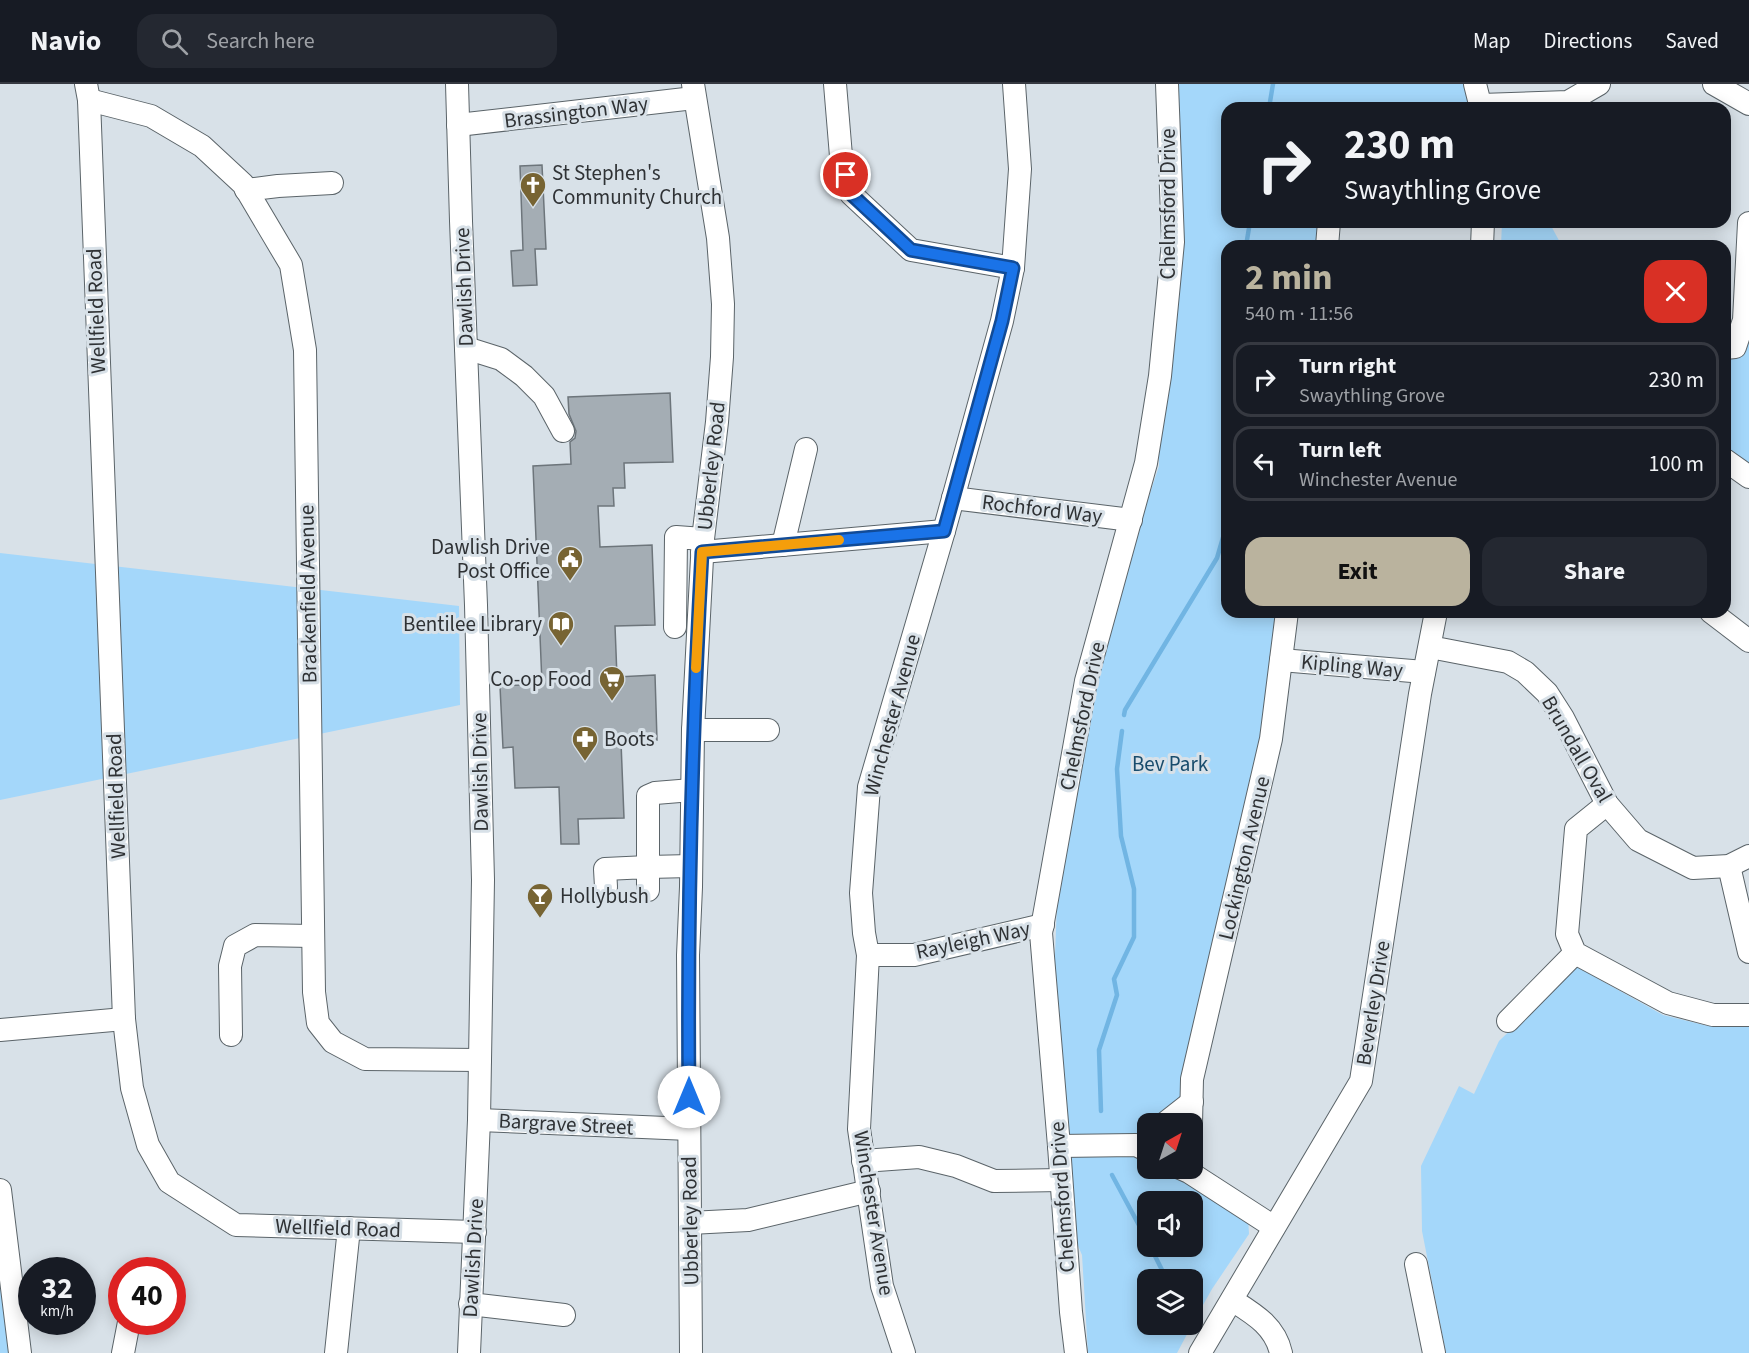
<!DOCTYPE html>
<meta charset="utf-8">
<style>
body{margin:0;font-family:"Source Sans 3",sans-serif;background:#242831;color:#f1f3f6;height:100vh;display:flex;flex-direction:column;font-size:22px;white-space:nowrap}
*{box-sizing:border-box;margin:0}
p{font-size:20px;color:#9ea1a6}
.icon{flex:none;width:33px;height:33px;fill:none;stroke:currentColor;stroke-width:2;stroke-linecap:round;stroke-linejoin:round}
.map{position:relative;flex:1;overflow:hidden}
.panel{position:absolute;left:1221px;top:156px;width:510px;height:378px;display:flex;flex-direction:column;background:#171b24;border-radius:18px;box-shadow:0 3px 15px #0003}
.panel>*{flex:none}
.top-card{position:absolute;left:1221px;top:18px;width:510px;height:126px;border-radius:18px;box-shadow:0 3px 15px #0003;background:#171b24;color:#f1f3f6;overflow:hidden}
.needle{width:39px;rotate:39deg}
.tools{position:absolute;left:1137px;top:1029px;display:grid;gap:12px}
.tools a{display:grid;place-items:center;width:66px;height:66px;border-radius:12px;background:#171b24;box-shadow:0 3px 15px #0003;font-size:30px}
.speed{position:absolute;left:18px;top:1173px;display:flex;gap:12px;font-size:30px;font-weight:700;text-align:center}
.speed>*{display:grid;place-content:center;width:78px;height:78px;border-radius:50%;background:#171b24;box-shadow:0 3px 15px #0003;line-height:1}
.speed small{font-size:15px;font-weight:400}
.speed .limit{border:9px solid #d22;background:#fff;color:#111}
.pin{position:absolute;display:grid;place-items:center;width:51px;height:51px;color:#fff;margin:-26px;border:3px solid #fff;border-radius:50%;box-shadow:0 2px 6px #0007}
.me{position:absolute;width:66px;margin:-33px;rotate:0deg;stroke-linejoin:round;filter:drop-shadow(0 0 4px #0008)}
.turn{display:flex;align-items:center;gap:21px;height:126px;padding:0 24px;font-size:27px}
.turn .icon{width:78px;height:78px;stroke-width:2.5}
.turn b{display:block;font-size:42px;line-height:51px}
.round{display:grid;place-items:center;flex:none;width:63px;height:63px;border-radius:18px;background:#242831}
.head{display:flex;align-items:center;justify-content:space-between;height:102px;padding:0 24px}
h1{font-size:36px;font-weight:700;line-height:45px;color:#bab39e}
.button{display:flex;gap:12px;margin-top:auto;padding:12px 24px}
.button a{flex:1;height:69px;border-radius:18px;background:#bab39e;color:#111;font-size:24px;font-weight:700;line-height:69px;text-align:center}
.button a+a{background:#242831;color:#f1f3f6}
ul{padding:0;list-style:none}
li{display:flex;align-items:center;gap:18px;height:75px;margin:0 12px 9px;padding:0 12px;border:3px solid #363941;border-radius:18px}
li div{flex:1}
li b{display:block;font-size:22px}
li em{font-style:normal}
header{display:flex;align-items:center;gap:36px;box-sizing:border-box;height:84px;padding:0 30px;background:#171b24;border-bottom:2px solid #363941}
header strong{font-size:28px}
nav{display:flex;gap:33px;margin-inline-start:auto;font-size:21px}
.search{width:420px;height:54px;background:#242831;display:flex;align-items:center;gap:15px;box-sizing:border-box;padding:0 21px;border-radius:18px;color:#9ea1a6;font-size:22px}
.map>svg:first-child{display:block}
.green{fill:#a4d7fa;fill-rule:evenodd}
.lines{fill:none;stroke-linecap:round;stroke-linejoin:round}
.stream{stroke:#71b5e3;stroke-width:4.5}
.building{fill:#a4adb4;stroke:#6d757b;stroke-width:1.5}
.minor-casing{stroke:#5b6469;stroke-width:24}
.minor{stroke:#fff;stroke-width:22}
.route-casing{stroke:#114b97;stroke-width:15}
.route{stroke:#1a73e8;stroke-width:10}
.slow{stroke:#f59e0b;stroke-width:10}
.labels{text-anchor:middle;stroke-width:6;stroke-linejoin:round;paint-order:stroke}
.street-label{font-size:21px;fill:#2f3235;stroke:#d8e1e8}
.poi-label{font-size:21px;fill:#2f3235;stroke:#d8e1e8;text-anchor:start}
.park-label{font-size:21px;fill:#184c6c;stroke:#d8e1e8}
</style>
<header>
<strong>Navio</strong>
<div class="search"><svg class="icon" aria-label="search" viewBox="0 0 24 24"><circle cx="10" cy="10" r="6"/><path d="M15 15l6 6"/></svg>Search here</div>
<nav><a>Map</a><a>Directions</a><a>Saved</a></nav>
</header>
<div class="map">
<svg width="1749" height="1269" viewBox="0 0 1749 1269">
<rect width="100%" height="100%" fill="#d8e1e8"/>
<g class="green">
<path d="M1177 0H1467L1472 24H1227V138H1322L1321 162H1227V528H1283L1274 598 1181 1039 1148 1040V1084L1181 1085 1248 1133 1249 1150 1212 1205 1193 1239 1192 1196H1148V1240L1192 1241 1177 1269H1088L1082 1171 1076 1157 1054 898 1057 819 1100 569 1132 464 1159 382V341ZM1148 1118H1192V1162H1148Z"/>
<path d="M1502 138H1549L1562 162H1501Z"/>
<path d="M1749 256V381L1725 364V267Z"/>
<path d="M0 469 459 522 460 621 0 716Z"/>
<path d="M1577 883 1663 931 1708 942 1749 943V1269H1446L1422 1147 1421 1082 1459 1002 1474 1010 1499 957Z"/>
<path d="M0 1169 13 1269H0Z"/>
</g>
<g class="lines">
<g class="stream">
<path d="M1269 24 1273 0"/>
<path d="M1246 162 1250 138"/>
<path d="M1124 631 1125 626 1217 474 1227 440"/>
<path d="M1101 1027 1099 966 1117 911 1114 895 1134 853V805L1121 752 1117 685 1122 647"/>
<path d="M1112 1091 1148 1158"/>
<path d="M1150 1162 1167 1196"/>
</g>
</g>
<g class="building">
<path d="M542 81 546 165H535L537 201 513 202 511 167 523 166 520 82Z"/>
<path d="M670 309 673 378 624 379 625 404H613L614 422H598L600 463 652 461 655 541 615 542 617 593 655 591 657 656 621 658 624 734 578 735 579 760H561L559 703 515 704 513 663 503 664 500 602 542 600 533 382 571 380 570 358 575 354 576 347 569 330 568 313Z"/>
</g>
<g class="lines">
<g class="minor-casing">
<g id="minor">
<path d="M86 0 89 16 124 935 132 1004 148 1061 169 1098 236 1141 475 1148"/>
<path d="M457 0 461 137 476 521 483 796 479 1036 469 1269"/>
<path d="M835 0 841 72 851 110 911 166 1013 184"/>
<path d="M1475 0 1481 24"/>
<path d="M1714 0 1749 20"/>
<path d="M89 16 151 32 202 62 243 100 291 181 305 266 314 908 318 939 333 958 365 975 480 976"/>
<path d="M1481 21 1568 18 1599 0"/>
<path d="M458 41 694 14"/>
<path d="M246 106 278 102 332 99"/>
<path d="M1327 162 1329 138"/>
<path d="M1482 162 1483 138"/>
<path d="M466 264 501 275 524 292 544 312 563 347"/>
<path d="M1725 264 1735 263 1744 236 1749 139"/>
<path d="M1725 376 1749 393"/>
<path d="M953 414 1131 436"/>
<path d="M783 461 806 365"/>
<path d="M702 468 944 447"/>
<path d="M1711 528 1749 557"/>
<path d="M675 543 676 453 703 455"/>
<path d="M1430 563 1508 578 1525 588 1547 609 1563 634 1607 720 1638 756 1693 784 1729 782 1749 772"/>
<path d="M1281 576 1424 588"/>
<path d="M693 646H768"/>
<path d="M1607 720 1576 745 1567 850 1575 869 1668 919 1713 931H1749"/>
<path d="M691 782 648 783V712L655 709 692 706"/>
<path d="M1729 782 1749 868"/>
<path d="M606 803 605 785 648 783V806"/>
<path d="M868 871H914L1043 841"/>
<path d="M1508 937 1575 869"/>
<path d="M0 946 124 935"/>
<path d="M231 951 230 882 235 862 255 851 313 852"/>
<path d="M479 1036 689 1045"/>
<path d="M1164 1040 1192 1018"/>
<path d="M1191 1040 1192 995 1271 655 1287 528"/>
<path d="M1059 1062 1136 1061 1148 1067"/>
<path d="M863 1077 919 1073 956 1082 994 1097 1061 1096"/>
<path d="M1180 1084 1189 1088 1274 1143"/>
<path d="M0 1106 20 1269"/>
<path d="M690 1139 748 1136 869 1107"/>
<path d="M1416 1180 1434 1269"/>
<path d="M1232 1216C1254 1230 1275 1242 1281 1269"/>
<path d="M470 1220 564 1231"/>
<path d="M123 1269 129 1238"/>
<path d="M336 1269 349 1144"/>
<path d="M691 1269 688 871 691 803 693 646 703 455 717 338 722 273 723 220 718 154 693 0"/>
<path d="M904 1269 882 1202 859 1045 868 871 864 849 861 809 869 703 944 447 1002 237 1013 184 1020 85 1014 0"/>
<path d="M1076 1269 1071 1228 1059 1062 1041 849 1086 597 1146 379 1160 292 1173 158 1167 0"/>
<path d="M1200 1269 1361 997 1420 610 1436 528"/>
</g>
</g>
<use href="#minor" class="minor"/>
</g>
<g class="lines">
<g class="route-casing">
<path id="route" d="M689 1013C687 831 692 650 702 468L944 447 1002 237 1013 184 911 166 851 110 846 91"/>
</g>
<use href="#route" class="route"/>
<path class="slow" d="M696 584 702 468 839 456"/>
</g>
<defs>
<g id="church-pin" transform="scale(1.35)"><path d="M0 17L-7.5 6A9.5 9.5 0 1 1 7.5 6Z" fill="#776433" stroke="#d8e1e8"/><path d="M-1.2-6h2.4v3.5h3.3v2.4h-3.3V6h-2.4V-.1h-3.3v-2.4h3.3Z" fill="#fff"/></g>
<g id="civic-pin" transform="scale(1.35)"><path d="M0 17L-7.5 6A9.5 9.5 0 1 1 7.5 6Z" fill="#776433" stroke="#d8e1e8"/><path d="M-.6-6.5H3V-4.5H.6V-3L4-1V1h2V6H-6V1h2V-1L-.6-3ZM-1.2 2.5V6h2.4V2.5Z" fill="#fff"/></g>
<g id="library-pin" transform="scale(1.35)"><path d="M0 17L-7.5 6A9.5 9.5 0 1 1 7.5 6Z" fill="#776433" stroke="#d8e1e8"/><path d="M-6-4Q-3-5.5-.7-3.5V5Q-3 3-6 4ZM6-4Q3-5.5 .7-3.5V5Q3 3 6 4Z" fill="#fff"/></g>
<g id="supermarket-pin" transform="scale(1.35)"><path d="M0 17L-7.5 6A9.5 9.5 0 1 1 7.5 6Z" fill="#776433" stroke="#d8e1e8"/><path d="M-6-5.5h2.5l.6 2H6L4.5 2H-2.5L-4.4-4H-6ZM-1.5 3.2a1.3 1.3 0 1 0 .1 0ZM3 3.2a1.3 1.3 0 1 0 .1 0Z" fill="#fff"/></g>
<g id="pharmacy-pin" transform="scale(1.35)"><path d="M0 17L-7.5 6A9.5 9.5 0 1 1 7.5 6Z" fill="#776433" stroke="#d8e1e8"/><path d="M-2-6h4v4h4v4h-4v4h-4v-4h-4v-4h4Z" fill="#fff"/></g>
<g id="bar-pin" transform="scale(1.35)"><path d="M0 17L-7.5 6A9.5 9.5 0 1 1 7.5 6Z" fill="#776433" stroke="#d8e1e8"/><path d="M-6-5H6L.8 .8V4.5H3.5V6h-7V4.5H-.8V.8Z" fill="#fff"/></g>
</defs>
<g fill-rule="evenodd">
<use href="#church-pin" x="533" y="101"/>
<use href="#civic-pin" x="570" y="475"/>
<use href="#library-pin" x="561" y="540"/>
<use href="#supermarket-pin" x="612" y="595"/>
<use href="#pharmacy-pin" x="585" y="655"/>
<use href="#bar-pin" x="540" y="812"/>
</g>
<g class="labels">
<g class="street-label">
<text transform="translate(576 28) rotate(-7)" y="7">Brassington Way</text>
<text transform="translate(1168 120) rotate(-90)" y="7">Chelmsford Drive</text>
<text transform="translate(464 203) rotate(-92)" y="7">Dawlish Drive</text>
<text transform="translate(96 227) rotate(-92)" y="7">Wellfield Road</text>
<text transform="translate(711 382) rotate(-84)" y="7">Ubberley Road</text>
<text transform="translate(1042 425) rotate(7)" y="7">Rochford Way</text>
<text transform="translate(308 510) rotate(-91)" y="7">Brackenfield Avenue</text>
<text transform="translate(1352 582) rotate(5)" y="7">Kipling Way</text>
<text transform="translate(892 631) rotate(-75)" y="7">Winchester Avenue</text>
<text transform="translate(1082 632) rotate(-78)" y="7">Chelmsford Drive</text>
<text transform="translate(1577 665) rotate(60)" y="7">Brundall Oval</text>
<text transform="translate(480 688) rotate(-91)" y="7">Dawlish Drive</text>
<text transform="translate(116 712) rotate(-92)" y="7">Wellfield Road</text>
<text transform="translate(1244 774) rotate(-77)" y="7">Lockington Avenue</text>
<text transform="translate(973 856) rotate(-12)" y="7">Rayleigh Way</text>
<text transform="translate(1373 919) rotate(-81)" y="7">Beverley Drive</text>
<text transform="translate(566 1040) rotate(3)" y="7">Bargrave Street</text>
<text transform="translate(1062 1113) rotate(-94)" y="7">Chelmsford Drive</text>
<text transform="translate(874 1129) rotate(81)" y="7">Winchester Avenue</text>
<text transform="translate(690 1137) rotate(-91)" y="7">Ubberley Road</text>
<text transform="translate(338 1144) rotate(2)" y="7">Wellfield Road</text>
<text transform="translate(473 1174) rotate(-87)" y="7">Dawlish Drive</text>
</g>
<g class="poi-label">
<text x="552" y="96">St Stephen's<tspan x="552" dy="24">Community Church</tspan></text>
<text x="550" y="470" text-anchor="end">Dawlish Drive<tspan x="550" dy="24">Post Office</tspan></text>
<text x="542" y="547" text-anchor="end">Bentilee Library</text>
<text x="592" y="602" text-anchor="end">Co-op Food</text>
<text x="604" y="662">Boots</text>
<text x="560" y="819">Hollybush</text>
</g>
<g class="park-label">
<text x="1170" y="687">Bev Park</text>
</g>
</g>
</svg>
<div class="tools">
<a><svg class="needle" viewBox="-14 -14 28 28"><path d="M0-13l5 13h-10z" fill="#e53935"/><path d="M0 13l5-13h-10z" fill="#9ea1a6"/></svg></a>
<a><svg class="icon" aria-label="sound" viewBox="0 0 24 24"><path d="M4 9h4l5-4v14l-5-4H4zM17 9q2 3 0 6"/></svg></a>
<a><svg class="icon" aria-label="layers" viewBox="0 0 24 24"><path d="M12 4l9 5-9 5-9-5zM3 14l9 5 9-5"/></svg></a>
</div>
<div class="speed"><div>32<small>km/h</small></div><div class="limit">40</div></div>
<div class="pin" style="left:846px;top:91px;background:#d93025"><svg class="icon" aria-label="arrive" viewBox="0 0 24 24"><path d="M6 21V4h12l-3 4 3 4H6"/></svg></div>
<svg class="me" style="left:689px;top:1013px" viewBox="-20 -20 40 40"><circle r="19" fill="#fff"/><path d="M0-13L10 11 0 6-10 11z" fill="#1a73e8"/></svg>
<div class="top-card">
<div class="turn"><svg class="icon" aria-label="right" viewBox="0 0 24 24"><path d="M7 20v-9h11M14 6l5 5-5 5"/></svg><div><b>230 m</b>Swaythling Grove</div></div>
</div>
<section class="panel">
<div class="head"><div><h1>2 min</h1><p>540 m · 11:56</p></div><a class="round" style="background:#d93025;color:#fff"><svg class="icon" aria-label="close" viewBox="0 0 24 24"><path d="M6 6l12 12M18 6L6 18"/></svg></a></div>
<ul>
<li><svg class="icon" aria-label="right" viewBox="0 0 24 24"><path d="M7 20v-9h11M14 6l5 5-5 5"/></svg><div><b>Turn right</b><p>Swaythling Grove</p></div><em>230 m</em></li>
<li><svg class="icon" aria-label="left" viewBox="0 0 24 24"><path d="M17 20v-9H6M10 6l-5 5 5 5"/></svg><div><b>Turn left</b><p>Winchester Avenue</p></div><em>100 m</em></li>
</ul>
<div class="button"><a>Exit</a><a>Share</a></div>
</section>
</div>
